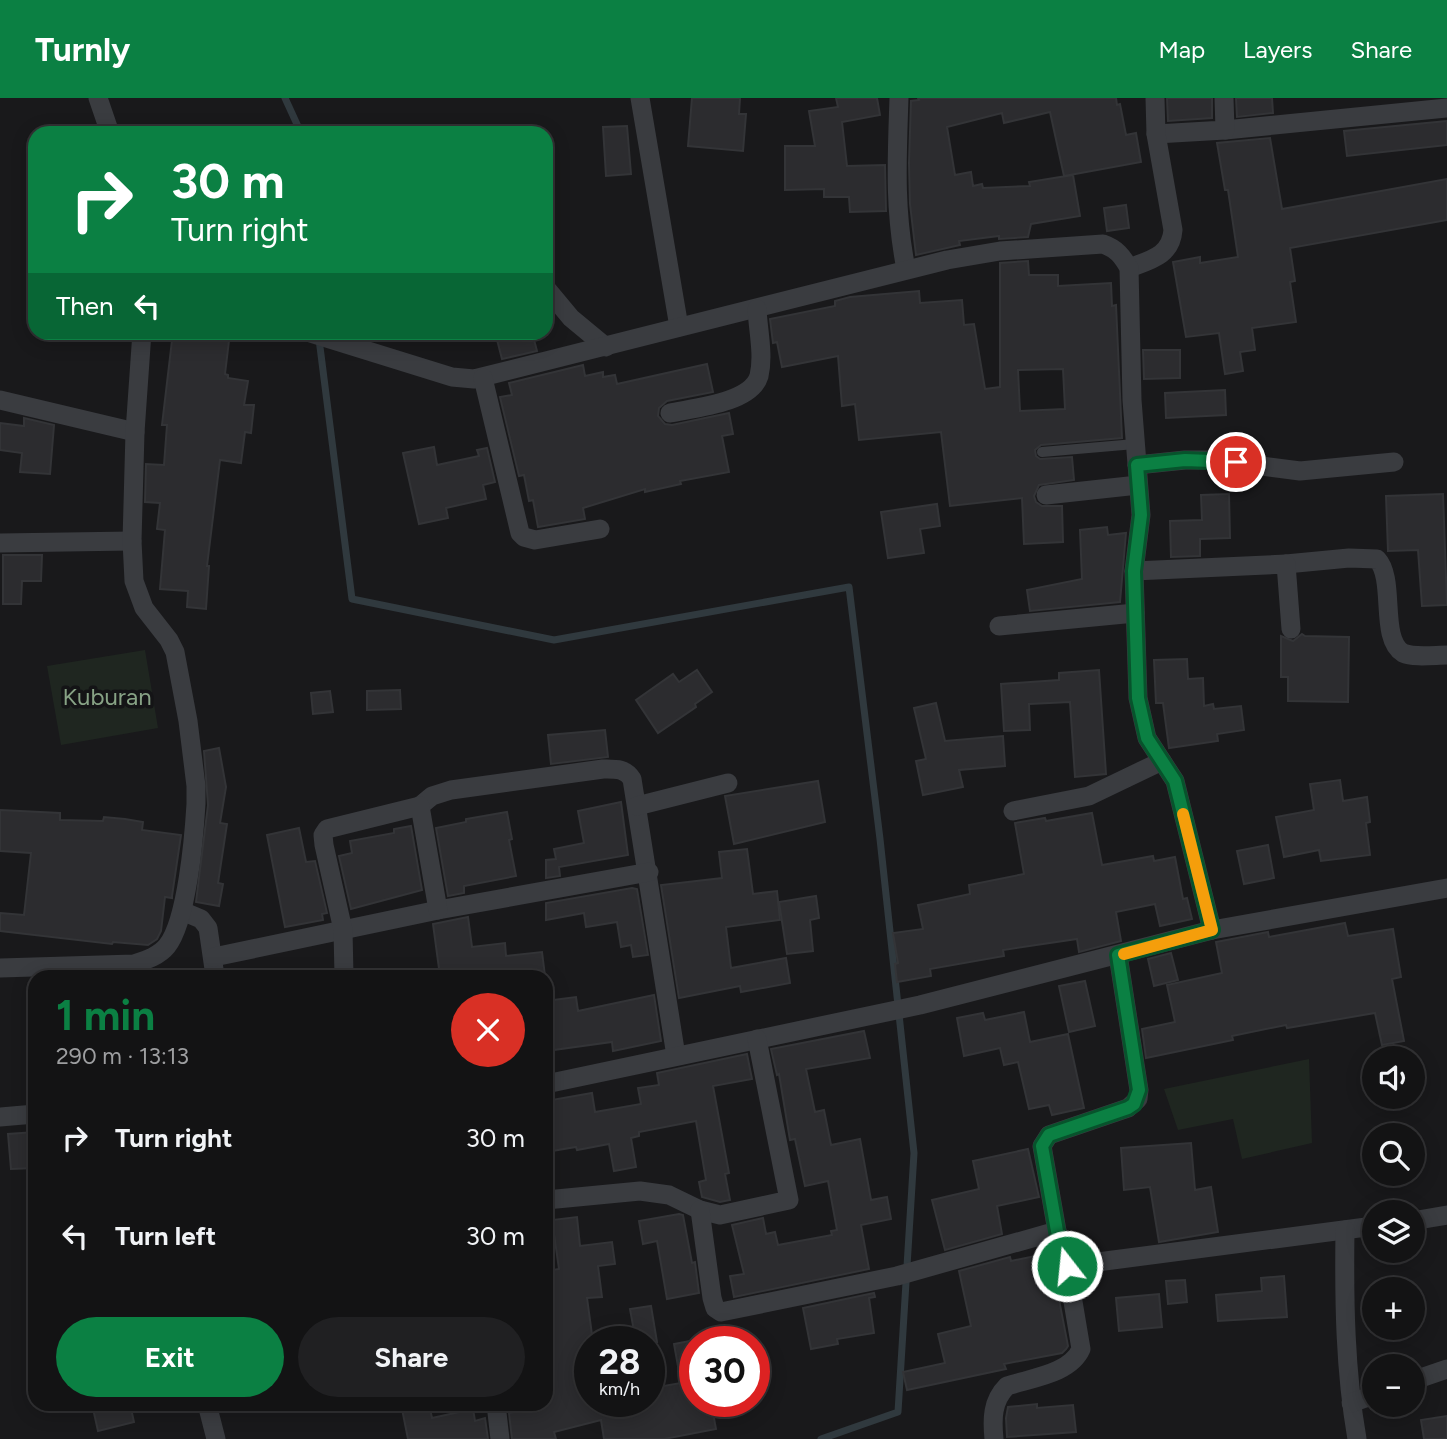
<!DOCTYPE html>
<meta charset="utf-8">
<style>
body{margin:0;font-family:Figtree,sans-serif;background:#202022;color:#f1f3f6;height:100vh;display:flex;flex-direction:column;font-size:26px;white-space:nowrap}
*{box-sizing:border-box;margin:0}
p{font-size:23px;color:#9d9ea0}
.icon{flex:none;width:38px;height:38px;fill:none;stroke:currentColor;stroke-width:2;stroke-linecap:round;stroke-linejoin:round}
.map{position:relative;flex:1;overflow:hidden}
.panel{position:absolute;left:28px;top:872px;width:525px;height:441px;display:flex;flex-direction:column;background:#131314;border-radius:21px;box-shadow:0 4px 18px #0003,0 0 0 2px #323234}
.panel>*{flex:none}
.hud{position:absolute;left:28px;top:28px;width:525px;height:214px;border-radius:21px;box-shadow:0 4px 18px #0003,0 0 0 2px #323234;background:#0b8043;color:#fff;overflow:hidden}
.tools{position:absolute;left:1362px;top:948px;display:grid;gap:14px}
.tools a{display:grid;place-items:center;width:63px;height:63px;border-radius:50%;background:#131314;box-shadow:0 4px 18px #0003,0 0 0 2px #323234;font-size:35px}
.speed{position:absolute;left:574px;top:1228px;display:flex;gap:14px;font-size:35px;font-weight:700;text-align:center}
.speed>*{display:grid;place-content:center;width:91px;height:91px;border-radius:50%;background:#131314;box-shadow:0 4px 18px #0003,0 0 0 2px #323234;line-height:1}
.speed small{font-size:18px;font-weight:400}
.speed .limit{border:10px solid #d22;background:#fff;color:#111}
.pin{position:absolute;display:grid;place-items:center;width:60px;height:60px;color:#fff;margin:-30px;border:4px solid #fff;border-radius:50%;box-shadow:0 2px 7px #0007}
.me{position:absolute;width:77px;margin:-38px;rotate:344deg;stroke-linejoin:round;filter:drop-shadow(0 0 5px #0008)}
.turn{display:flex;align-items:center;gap:24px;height:147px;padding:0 28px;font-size:32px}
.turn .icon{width:91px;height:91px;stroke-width:2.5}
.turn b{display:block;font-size:49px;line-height:60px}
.then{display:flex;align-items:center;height:66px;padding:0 28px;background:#0003;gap:14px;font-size:26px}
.round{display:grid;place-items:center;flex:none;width:74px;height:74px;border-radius:37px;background:#202022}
.head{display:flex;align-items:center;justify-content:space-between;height:119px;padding:0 28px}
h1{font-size:42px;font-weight:700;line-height:52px;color:#0b8043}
.cta{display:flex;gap:14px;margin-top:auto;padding:14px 28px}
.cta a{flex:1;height:80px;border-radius:42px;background:#0b8043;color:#fff;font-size:28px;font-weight:700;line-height:80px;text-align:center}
.cta a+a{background:#202022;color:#f1f3f6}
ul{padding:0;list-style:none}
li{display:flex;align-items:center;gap:21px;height:98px;padding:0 28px}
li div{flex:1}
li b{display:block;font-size:26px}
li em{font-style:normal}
header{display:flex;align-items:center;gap:42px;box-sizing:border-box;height:98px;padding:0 35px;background:#0b8043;color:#fff}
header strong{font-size:33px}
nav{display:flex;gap:38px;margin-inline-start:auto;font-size:24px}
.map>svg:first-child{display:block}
.green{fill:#1f2620}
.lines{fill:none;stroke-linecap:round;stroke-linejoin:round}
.stream{stroke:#30393e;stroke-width:7}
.building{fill:#2c2c2f;stroke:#333437;stroke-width:2;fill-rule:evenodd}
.service{stroke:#3a3c40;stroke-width:10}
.minor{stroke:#3a3c40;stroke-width:19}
.route-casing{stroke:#07532c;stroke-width:18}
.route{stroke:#0b8043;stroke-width:12}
.slow{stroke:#f59e0b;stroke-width:12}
.labels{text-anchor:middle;stroke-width:7;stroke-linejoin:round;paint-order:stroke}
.park-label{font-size:24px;fill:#87a285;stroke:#141416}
</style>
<header>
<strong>Turnly</strong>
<nav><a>Map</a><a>Layers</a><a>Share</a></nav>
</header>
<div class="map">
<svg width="1447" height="1341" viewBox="0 0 1447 1341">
<rect width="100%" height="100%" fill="#19191b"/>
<g class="green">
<path d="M145 552 158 630 61 647 47 568Z"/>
<path d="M1309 961 1312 1045 1242 1061 1233 1021 1178 1032 1164 991Z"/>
</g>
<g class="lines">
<g class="stream">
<path d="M285 0 301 35"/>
<path d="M319 241 352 501 554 542 849 489 880 741 914 1055 898 1314 821 1341"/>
</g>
</g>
<g class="building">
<path d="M692 0H740L739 16H746L743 53 688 48Z"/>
<path d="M836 0H877L880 17 842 24 847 68 885 67 886 113 850 114 849 99H824V91L785 92V48H815L809 13 838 9Z"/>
<path d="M918 0H1116L1117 7 1120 6 1126 37 1136 35 1141 64 1064 78 1050 14 1004 25 1002 15 947 29 955 77 971 74 973 88 982 86 983 90 1030 88 1029 84 1073 77 1080 118 1031 126 1028 139 999 141V138L959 143 960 147 916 157 910 106 909 65 911 3 919 2Z"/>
<path d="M1167 0H1212V20L1168 23Z"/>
<path d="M1236 0H1272L1273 15 1237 19Z"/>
<path d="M1447 23V47L1347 58 1344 33Z"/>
<path d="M627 28 631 76 606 78 603 29Z"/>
<path d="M1270 40 1282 111 1447 81V122L1290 150 1295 183 1290 184 1296 224 1252 230 1255 252 1240 254 1243 273 1225 276 1219 235 1186 239 1173 164 1200 159V165L1238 159 1228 92H1225L1217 45Z"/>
<path d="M1126 107 1129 130 1107 133 1104 110Z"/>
<path d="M1028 163 1029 177H1058V188L1111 185 1112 208 1116 207 1122 340 1041 347 1035 352 1036 358 1040 361 1072 359 1074 382 1039 387 1034 398 1036 404 1042 408H1062L1063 444 1024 446 1022 400 950 408 941 334 859 342 855 306 842 308 838 258 782 269 777 244 773 245 770 221 835 208V203L850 199 919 193 920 205 962 202 964 227 974 226 985 291 1000 289V165ZM1063 271 1065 311 1020 313 1018 272Z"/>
<path d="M173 234H230L225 276 228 277V280L248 283 244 307H254L251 335 245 334 241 365 220 362 207 468H209L206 511 187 509 188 493 160 491 165 432 157 431 160 405 145 404 146 366 164 367 167 327H162Z"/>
<path d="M495 234H532L537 253 502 261Z"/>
<path d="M1143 252H1180V280L1144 281Z"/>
<path d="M707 266 713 294 667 303 659 310 658 318 665 326 672 327 729 315 733 336 722 338 729 374 680 383 681 386 645 394V391L583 410 585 421 538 429 533 402 529 403 524 377 519 378 500 299 512 297 509 285 583 267 585 278 603 274V279L615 277 617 286Z"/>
<path d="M1225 292 1226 317 1166 320 1165 295Z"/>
<path d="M24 320 54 327 50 376 20 374 22 355 0 352V325L24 328Z"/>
<path d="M434 349 437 367 479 358 477 352 487 350 495 384 483 387 486 401 446 410 448 420 419 426 403 355Z"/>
<path d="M1229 396 1230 440 1200 441V458L1171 459 1170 423 1202 422 1201 397Z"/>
<path d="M1443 396 1447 507 1422 508 1418 452 1388 453 1386 398Z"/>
<path d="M937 406 940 428 920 431 924 455 888 460 881 414Z"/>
<path d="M1107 429 1108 437 1126 435 1120 504 1030 513 1027 492 1082 481 1080 432Z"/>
<path d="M3 457H42L41 483H22L21 506H3Z"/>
<path d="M1302 536 1305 538 1349 539 1348 604 1288 603V579H1281V538L1293 543Z"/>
<path d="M1187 561 1188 581 1203 580 1204 608 1213 606 1214 611 1241 608 1244 632 1217 636 1218 643 1169 650 1163 605H1156L1154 562Z"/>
<path d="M697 572 712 594 695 606 696 609 658 635 636 602 673 576 679 584Z"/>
<path d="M1099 572 1106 676 1075 679 1070 604 1029 606 1030 632 1004 633 1001 586 1059 582V575Z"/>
<path d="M400 592 401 611 367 612V593Z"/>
<path d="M330 593 333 614 313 616 311 595Z"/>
<path d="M936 605 945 643 1003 638 1005 668 959 672 963 689 923 697 916 663 926 661 914 610Z"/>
<path d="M605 632 608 659 551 666 548 637Z"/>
<path d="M219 650 226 689 220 725 227 726 218 785 223 786 219 808 196 804 208 707 204 653Z"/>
<path d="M1340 682 1343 703 1367 699 1370 724 1366 725 1370 757 1321 763 1319 752 1284 759 1276 719 1314 712 1310 686Z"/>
<path d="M818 683 825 724 734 746 725 698Z"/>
<path d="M621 704 628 757 559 769 560 778 546 780V762L556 761 554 751 584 745 578 713Z"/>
<path d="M0 712 60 715V722L103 723 104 719 125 721 143 724 142 732 181 737 172 798V800L165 799 161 833 157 841 148 847 113 844 112 846 0 833V815L24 817 31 755 0 753Z"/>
<path d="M507 714 512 741 509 742 516 778 464 788V795L448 798 436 730 466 724V721Z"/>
<path d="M1092 715 1102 767 1153 758 1154 763 1175 759 1183 801 1187 800 1192 821 1160 828 1155 806 1116 814 1121 843 1079 854 1077 841 1003 852 1004 858 930 871 931 878 897 884 895 866 898 865 893 835 923 831 918 807 970 796 969 787 1024 776 1015 725 1045 720 1046 723Z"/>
<path d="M411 728 422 792 351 811 339 758 352 755 350 743 394 735V731Z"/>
<path d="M299 730 306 764 315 763 327 815 322 816 323 822 285 829 267 737Z"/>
<path d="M1268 747 1274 780 1244 786 1237 753Z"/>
<path d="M747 751 753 796 777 793 780 822 726 829 731 870 786 860 790 885 741 894 740 888 679 900 661 787 722 780 719 754Z"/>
<path d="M632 790 637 791 648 857 633 859 631 847 621 849 617 824 586 829 584 815 546 822V805Z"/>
<path d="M816 798 819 820 810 822 813 853 787 856 779 804Z"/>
<path d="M468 819 472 849 505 845 506 858 542 854 545 878H440L433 826Z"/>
<path d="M1345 825 1348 838 1393 831 1401 879 1392 881 1404 943 1382 947 1375 915 1287 930 1286 927 1232 938 1233 942 1146 960 1142 931 1175 924 1167 887 1222 875 1216 844 1268 834 1269 839Z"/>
<path d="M1171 855 1178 882 1154 888 1148 861Z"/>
<path d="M1085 883 1095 928 1069 934 1059 888Z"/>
<path d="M654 897 661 943 613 953 612 944 546 953V903L576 899 578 913Z"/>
<path d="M1024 914 1030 944 1068 936 1084 1010 1052 1017 1049 1007 1029 1011 1018 964 1004 967 1000 950 964 958 957 920 983 915 985 922Z"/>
<path d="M864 933 870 960 806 971 815 1014 824 1012 831 1047 860 1041 871 1102 887 1099 891 1121 861 1127 869 1171 734 1199 730 1178 744 1176 732 1127 763 1120 766 1136 775 1134 778 1147 832 1137 831 1133 837 1132 828 1083 805 1088 795 1041 790 1042 779 976 777 977 771 951Z"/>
<path d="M747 956 752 981 713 988 729 1075 725 1076 730 1102 720 1104 702 1099 699 1084 706 1082 696 1023 639 1034V1038L631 1040 636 1069 614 1073 609 1046 577 1052 576 1049 546 1054V1003L592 995 595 1014 641 1006 638 990 659 987 657 975Z"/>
<path d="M35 1034V1070L11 1071 8 1036Z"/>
<path d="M1191 1045 1195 1092 1211 1089 1218 1134 1159 1144 1150 1089 1124 1092 1121 1050Z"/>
<path d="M1028 1051 1039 1099 997 1108 1002 1136 945 1152 932 1102 979 1091 973 1063Z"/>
<path d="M679 1116 683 1117 692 1165 695 1164 699 1195 667 1201 657 1143 643 1146 639 1123Z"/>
<path d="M577 1119 580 1148 612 1144 615 1166 598 1168 602 1199 587 1200 593 1244H590V1304H654L652 1290 681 1285 674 1246 695 1242V1304H711L716 1331 664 1341H604L601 1322 554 1334 556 1341H512L509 1315 524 1312 522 1306H546V1173L559 1171 552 1122Z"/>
<path d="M1050 1155 1068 1248 1066 1251 1062 1255 1004 1266 1006 1271 907 1292 903 1274 945 1265 938 1236 971 1228 959 1173 1010 1159 1011 1163Z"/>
<path d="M1284 1178 1287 1219 1218 1223 1216 1197 1262 1193 1261 1180Z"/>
<path d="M1185 1182 1187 1204 1168 1206 1166 1183Z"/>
<path d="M874 1195 875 1199 869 1200 874 1235 837 1241 838 1246 811 1251 803 1210Z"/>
<path d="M1159 1196 1162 1229 1119 1233 1116 1200Z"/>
<path d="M651 1208 657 1244H636L630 1211Z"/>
<path d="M92 1306H130L134 1324 98 1333Z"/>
<path d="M401 1306H429L432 1320 473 1311 475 1323 485 1320 488 1341H408Z"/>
<path d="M1037 1306V1310L1073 1307 1076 1334 1007 1339 1006 1320 1008 1309Z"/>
<path d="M1447 1318V1341H1424L1421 1322Z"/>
</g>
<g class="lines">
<path class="service" d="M1042 354 1135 346"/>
<g class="minor">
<path d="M98 0 110 35"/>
<path d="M640 0 679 229"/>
<path d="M899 0C897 60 894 111 906 171"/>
<path d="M1225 32 1447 10"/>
<path d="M1156 36 1225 32 1224 0"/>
<path d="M1129 170C1150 162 1171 158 1173 132L1156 36 1155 0"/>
<path d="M546 190 571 220 606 249"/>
<path d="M307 234 452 279 474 281 947 162 1000 153 1103 146C1117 151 1122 158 1129 170L1132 302 1141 417 1134 473 1138 600 1147 640 1175 683 1212 832"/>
<path d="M483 280 520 435 524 439 535 442 600 431"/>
<path d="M0 302 135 334"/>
<path d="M670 315C694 310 751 305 759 278 764 257 758 232 757 211"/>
<path d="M1137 367 1185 362H1215L1300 373 1394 364"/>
<path d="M1046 397 1138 387"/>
<path d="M0 445 132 443"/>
<path d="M1286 466 1349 460 1377 461C1396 481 1379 541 1403 555 1414 560 1435 557 1447 557"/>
<path d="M1134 473 1286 466 1291 531"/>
<path d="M999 528 1135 515"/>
<path d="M420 708 432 698 451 692 603 671C615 671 625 670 632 681L676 958"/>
<path d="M637 708 728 685"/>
<path d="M1013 713 1089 698 1162 663"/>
<path d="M182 813 201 821 208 830 215 878"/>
<path d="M1118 857 1139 992 1138 1001 1128 1010 1049 1037 1042 1048 1057 1133 1067 1168 1374 1128"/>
<path d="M214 859 438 812 649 774"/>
<path d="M0 870 134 866C146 862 159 858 167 848 187 823 194 739 196 706V688L188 623 175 554 169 542 144 510 134 483 132 443 135 334 142 234"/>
<path d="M344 878 343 832 324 747 323 737 327 731 420 708 438 812"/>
<path d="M546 986 920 907 1212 832 1447 790"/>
<path d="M0 1019 35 1016"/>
<path d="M546 1102 640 1093 669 1097 700 1112 720 1117 789 1102 757 941"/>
<path d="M700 1112 712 1200 715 1210 721 1214 897 1178 1057 1133"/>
<path d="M1412 1123 1447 1117"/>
<path d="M1345 1132C1344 1203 1345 1272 1357 1341"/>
<path d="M1412 1283 1447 1271"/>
<path d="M1351 1305 1374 1297"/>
<path d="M207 1306 216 1341"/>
<path d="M496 1306 500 1341"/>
<path d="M994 1341C992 1321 992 1303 1007 1288 1031 1280 1070 1276 1081 1251L1067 1168"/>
</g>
</g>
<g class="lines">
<g class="route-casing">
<path id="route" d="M1067 1168 1057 1133 1042 1048 1049 1037 1128 1010 1134 1006 1139 992 1118 857 1212 832 1175 683 1147 640 1138 600 1134 473 1141 417 1137 367 1185 362 1236 364"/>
</g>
<use href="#route" class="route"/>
<path class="slow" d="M1124 856 1212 832 1183 716"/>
</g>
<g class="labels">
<g class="park-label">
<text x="107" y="607">Kuburan</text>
</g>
</g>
</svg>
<div class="tools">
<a><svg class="icon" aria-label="sound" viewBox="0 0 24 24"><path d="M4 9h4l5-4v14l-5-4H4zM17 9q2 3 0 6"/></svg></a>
<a><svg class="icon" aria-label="search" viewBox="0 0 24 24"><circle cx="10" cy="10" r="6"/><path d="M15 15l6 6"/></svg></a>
<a><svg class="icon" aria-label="layers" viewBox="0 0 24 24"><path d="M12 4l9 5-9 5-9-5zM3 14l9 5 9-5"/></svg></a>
<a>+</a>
<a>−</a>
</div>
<div class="speed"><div>28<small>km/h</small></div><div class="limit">30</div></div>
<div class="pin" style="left:1236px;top:364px;background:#d93025"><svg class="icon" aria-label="arrive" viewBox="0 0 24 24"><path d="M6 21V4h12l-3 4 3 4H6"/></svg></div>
<svg class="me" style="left:1067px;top:1168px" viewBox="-20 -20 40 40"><circle r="17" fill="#0b8043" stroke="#fff" stroke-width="3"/><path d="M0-11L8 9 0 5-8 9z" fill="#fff"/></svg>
<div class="hud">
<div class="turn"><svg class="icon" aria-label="right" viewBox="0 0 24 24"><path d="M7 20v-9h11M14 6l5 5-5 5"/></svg><div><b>30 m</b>Turn right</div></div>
<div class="then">Then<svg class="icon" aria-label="left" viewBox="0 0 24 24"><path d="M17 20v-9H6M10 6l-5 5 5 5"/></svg></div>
</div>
<section class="panel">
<div class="head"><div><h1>1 min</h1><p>290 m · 13:13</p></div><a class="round" style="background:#d93025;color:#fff"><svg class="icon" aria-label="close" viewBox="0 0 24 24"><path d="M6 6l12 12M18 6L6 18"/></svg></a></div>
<ul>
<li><svg class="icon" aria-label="right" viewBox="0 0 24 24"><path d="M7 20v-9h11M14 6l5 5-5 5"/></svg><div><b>Turn right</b></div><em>30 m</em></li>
<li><svg class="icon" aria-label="left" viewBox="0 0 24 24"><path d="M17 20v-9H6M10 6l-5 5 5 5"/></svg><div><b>Turn left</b></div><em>30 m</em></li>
</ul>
<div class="cta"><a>Exit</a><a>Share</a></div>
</section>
</div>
